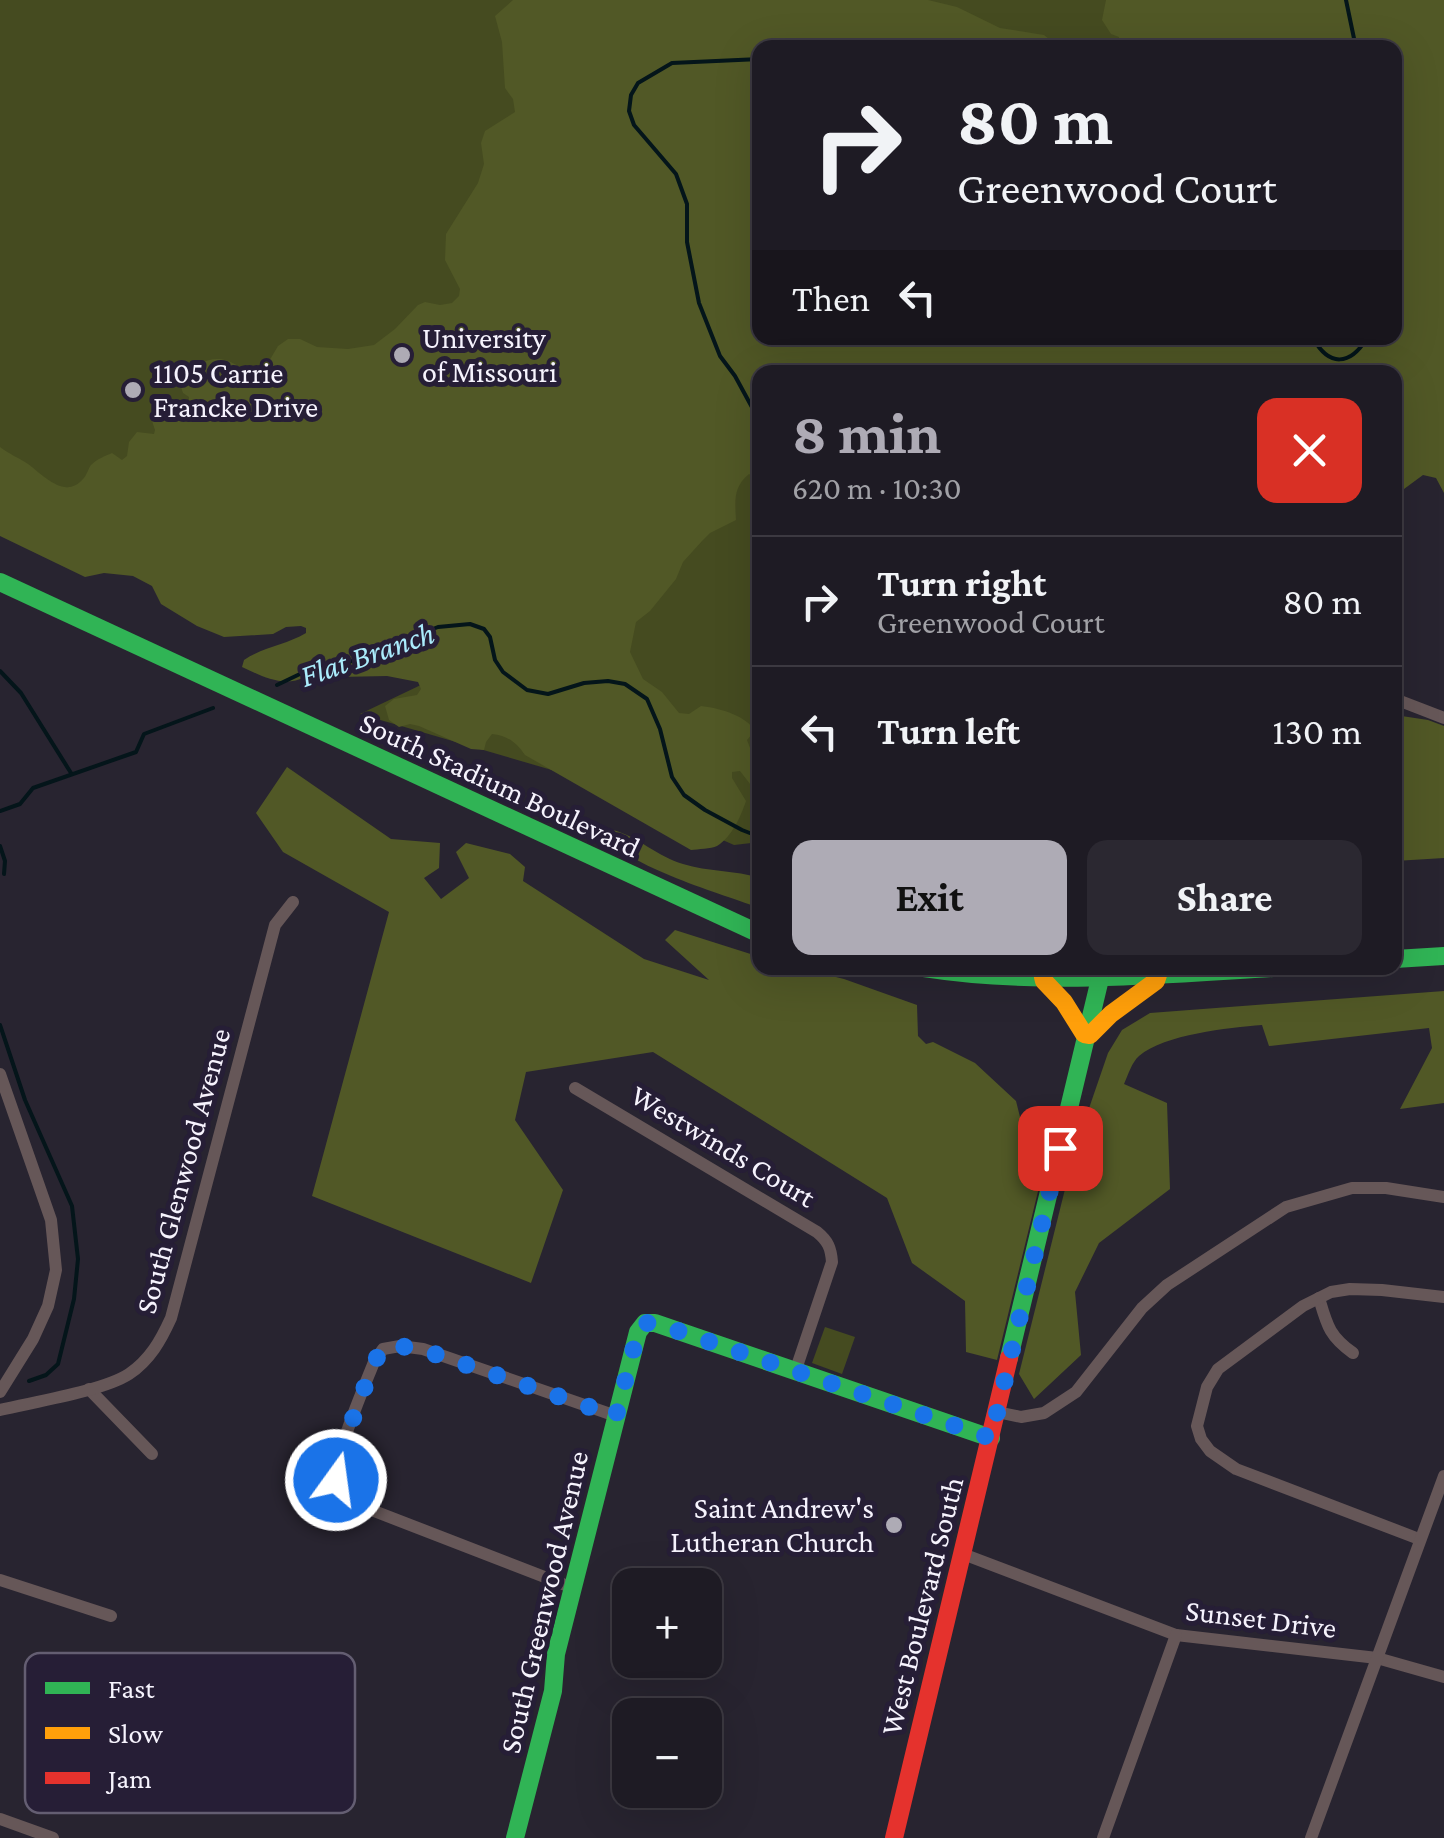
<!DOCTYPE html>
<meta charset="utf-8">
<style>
body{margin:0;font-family:"Crimson Pro",serif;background:#2b2831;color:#f1f3f6;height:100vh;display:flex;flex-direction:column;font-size:38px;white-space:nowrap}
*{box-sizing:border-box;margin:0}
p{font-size:32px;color:#a1a1a6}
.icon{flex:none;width:55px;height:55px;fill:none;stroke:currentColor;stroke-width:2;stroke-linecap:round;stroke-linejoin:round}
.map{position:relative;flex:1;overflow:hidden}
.side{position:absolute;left:752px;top:365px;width:650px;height:610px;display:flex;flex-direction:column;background:#1e1b24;border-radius:20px;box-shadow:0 10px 40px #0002,0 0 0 2px #3c3941}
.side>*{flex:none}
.top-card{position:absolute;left:752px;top:40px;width:650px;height:305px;border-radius:20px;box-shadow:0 10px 40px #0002,0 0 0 2px #3c3941;background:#1e1b24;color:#f1f3f6;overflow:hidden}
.controls{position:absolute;left:612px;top:1568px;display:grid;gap:20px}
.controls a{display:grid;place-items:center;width:110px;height:110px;border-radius:20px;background:#1e1b24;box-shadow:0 10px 40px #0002,0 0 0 2px #3c3941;font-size:50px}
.pin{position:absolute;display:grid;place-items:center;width:85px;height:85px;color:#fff;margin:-42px;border-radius:20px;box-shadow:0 5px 15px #0006}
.me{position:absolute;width:110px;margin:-55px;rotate:14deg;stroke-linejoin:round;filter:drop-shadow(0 0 8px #0008)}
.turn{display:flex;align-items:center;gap:35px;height:210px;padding:0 40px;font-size:45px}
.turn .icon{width:130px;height:130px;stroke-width:2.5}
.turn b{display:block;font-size:70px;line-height:85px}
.then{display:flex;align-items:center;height:95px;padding:0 40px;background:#0003;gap:20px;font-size:38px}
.round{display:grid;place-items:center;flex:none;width:105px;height:105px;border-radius:20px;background:#2b2831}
.headline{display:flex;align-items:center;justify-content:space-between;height:170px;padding:0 40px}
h1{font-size:60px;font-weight:700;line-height:75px;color:#aeabb5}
.cta{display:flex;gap:20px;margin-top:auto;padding:20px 40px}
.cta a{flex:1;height:115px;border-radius:20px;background:#aeabb5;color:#111;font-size:40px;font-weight:700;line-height:115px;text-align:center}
.cta a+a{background:#2b2831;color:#f1f3f6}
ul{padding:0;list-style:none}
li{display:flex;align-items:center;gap:30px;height:130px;padding:0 40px;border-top:2px solid #3c3941}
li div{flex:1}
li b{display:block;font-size:38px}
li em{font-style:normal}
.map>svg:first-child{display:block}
.green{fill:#454b20}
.forest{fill:#515826}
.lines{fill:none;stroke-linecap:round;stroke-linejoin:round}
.stream{stroke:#04151a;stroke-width:4}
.street{stroke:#665758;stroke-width:12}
.fast{stroke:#30b455;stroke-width:18}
.slow{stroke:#ff9f0a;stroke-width:18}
.jam{stroke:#e5322d;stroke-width:18}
.route{stroke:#1a73e8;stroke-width:18;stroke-dasharray:0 32.4}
.poi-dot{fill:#aeabb5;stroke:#261e36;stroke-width:4}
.labels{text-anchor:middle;stroke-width:10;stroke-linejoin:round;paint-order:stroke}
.poi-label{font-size:30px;fill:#f6f3fd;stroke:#261e36;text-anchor:start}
.street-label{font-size:30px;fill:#f6f3fd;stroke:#261e36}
.water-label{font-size:32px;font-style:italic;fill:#abecfc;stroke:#261e36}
.key{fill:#261e36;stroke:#645e72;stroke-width:2.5}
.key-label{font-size:28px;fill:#f6f3fd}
</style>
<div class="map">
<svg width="1444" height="1838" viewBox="0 0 1444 1838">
<rect width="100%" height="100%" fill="#282430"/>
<g class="green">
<path d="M0 0H1175L1127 47H1018L729 5 507 224 439 332 106 490 0 484Z"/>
<path d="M760 422V842L734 845 586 780 360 714 446 673Z"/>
<path d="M825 1327 855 1337 842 1374 812 1363Z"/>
</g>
<g class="forest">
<path d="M513 0H928L957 7 1000 28 1044 35 1059 47 760 48V338H1395V48L1101 47 1115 44 1119 40V37L1111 34 1102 20 1106 0H1444V493L1436 478 1423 475 1404 489 1395 500V372H760V493L755 478 749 474C733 487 735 501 736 520L710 533 702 541 683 562 676 579 650 611 636 622 630 652 643 679 662 692 679 713 689 714 701 706C718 708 742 714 753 728L752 734 747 740 750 748 760 758V793H757L740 771 732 772V778L746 801C741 816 732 837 717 846 711 849 698 849 691 850L525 755C516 742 508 736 492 734L486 742 484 750 471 749 419 726 410 724 399 727 389 720 385 706 394 699 417 695 421 689 418 682 387 676 338 677 334 674 335 665C321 665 318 671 305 677 283 688 262 676 242 667L244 660C263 647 286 645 306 633V628L301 626 286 627 273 634 224 637 197 626 161 604 152 586 133 576 104 573 85 577 0 536V447C9 454 19 458 28 464 43 475 65 500 83 479 87 475 88 469 91 465 97 459 105 456 112 453L122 460 127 456 129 442 137 432 154 434 155 430 152 421 161 405 173 401 185 403 189 401V397L183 393 180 384 185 371C194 366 206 359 217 359 236 359 241 375 265 368L278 346 288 339H300L317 347 348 349 374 345 395 329 418 305 425 302 440 305 452 303 459 296 460 289 445 260 446 234 478 183 484 164 481 143 485 131 515 112 513 99 505 88 502 42 495 16Z"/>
<path d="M1395 715 1428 720 1444 726V858L1395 861Z"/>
<path d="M287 767 391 839 440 843 439 868 424 878 441 899 469 878 456 852 466 843 510 854 525 867 523 881 644 959 709 980 665 940 675 930 760 957V968H799L844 979 917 1005 918 1036 926 1044 933 1042 975 1063 1016 1101 1022 1125 1050 1142 997 1360 966 1352 965 1301 912 1263 887 1198 653 1052 526 1072 515 1120 563 1190 531 1283 312 1196 389 912 283 852 256 813Z"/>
<path d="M613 830C637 836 658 857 683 864 708 872 735 870 760 878V908C725 895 624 866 606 835Z"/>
<path d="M1444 991V1103L1400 1109 1432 1048 1429 1028 1269 1046 1262 1025C1228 1028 1165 1034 1139 1056 1132 1062 1128 1075 1124 1084L1167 1103 1170 1189 1099 1243 1075 1292 1081 1355 1034 1399 1019 1374 1075 1149 1108 1053 1122 1030 1150 1013Z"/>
</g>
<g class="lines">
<g class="stream">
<path d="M1346 0 1356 48"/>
<path d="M760 59 672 63 638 83 631 95 629 111 634 125 676 174 687 204V242L699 303 720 356 735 376 760 422"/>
<path d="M1313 338C1329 367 1350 366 1367 338"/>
<path d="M0 671 21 693 71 773"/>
<path d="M277 685 302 673 337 667 438 627 470 624 484 629 490 637 495 660 503 672 527 690 548 694 584 683 608 681 625 684 647 699 660 729 672 777 684 795 705 810 742 830 760 837"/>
<path d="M0 811 20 804 33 788 136 752 144 734 213 708"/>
<path d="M0 846 5 861 4 874"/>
<path d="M0 1025 25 1100 72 1206 78 1259 74 1299 58 1364 46 1375 29 1381"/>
</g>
<g class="street">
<path d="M1395 699 1444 718"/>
<path d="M0 1074 51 1220 56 1270 48 1306 33 1339 0 1392"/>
<path d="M575 1088 817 1232C828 1241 831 1248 832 1262L795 1372"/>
<path d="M1319 1298C1327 1325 1329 1336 1353 1353"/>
<path d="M89 1389 152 1454"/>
<path d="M0 1410C33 1402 103 1391 129 1374 150 1360 161 1340 171 1318L275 925 293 902"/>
<path d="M997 1412 1021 1417 1044 1413 1076 1392 1142 1308 1167 1285 1286 1207 1352 1188H1386L1444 1197"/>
<path d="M1419 1539 1236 1469 1210 1451 1201 1439 1197 1426 1207 1387 1218 1369 1303 1306 1331 1292 1350 1289 1382 1290 1444 1297"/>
<path d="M963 1554 1176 1635 1377 1658 1444 1677"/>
<path d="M0 1580 111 1616"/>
<path d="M573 1588 356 1504C348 1498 338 1491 336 1479 333 1459 365 1385 374 1362L383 1349 400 1346 423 1349 616 1416"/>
<path d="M0 1819 53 1838"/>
<path d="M1103 1838 1176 1635"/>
<path d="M1311 1838 1444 1476"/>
</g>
<g class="fast">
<path d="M0 582 760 934"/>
<path d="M1395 959 1444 956"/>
<path d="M924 968C1040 986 1157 975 1273 968"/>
<path d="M1009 1358 1100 979"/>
<path d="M515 1838 553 1691 556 1654 638 1332 645 1323H655L991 1438"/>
</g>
<path class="slow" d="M1043 977 1044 981 1064 1002 1084 1034 1090 1035 1111 1014 1156 981 1158 975"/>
<path class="jam" d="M894 1838 1009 1358"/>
</g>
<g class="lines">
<path class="route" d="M336 1480 338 1459 374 1362 383 1349 400 1346 423 1350 616 1416 638 1332 644 1323H655L991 1438 1060 1148"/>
</g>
<g class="poi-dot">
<circle cx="402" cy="355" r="10"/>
<circle cx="133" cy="390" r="10"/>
<circle cx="894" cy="1525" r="10"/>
</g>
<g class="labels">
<g class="poi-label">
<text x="422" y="348">University<tspan x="422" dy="34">of Missouri</tspan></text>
<text x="153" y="383">1105 Carrie<tspan x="153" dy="34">Francke Drive</tspan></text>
<text x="874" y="1518" text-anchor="end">Saint Andrew's<tspan x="874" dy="34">Lutheran Church</tspan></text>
</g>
<g class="street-label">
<text transform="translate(500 785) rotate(25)" y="10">South Stadium Boulevard</text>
<text transform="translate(723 1146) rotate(31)" y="10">Westwinds Court</text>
<text transform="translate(183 1171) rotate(-75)" y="10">South Glenwood Avenue</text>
<text transform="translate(544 1602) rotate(-77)" y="10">South Greenwood Avenue</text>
<text transform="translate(922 1606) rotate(-76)" y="10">West Boulevard South</text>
<text transform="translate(1261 1619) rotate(7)" y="10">Sunset Drive</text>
</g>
<g class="water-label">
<text transform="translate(367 654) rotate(-19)" y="11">Flat Branch</text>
</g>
</g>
<rect x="25" y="1653" width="330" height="160" rx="15" class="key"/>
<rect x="45" y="1682" width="45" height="12" fill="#30b455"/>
<rect x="45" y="1727" width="45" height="12" fill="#ff9f0a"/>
<rect x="45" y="1772" width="45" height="12" fill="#e5322d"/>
<g class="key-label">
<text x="108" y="1698">Fast</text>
<text x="108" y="1743">Slow</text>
<text x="108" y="1788">Jam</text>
</g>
</svg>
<div class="controls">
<a>+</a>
<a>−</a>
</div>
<div class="pin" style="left:1060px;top:1148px;background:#d93025"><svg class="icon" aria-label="arrive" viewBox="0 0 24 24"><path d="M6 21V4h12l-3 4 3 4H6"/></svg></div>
<svg class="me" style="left:336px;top:1480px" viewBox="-20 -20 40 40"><circle r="17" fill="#1a73e8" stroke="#fff" stroke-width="3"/><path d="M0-11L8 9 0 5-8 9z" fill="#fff"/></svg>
<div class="top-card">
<div class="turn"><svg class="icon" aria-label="right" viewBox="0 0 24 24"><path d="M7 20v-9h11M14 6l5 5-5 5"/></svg><div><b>80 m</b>Greenwood Court</div></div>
<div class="then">Then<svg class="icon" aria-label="left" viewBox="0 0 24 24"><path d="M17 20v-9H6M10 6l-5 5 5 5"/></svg></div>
</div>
<section class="side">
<div class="headline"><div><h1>8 min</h1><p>620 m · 10:30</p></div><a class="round" style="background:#d93025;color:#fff"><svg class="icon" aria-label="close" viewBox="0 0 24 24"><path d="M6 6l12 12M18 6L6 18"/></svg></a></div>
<ul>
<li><svg class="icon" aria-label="right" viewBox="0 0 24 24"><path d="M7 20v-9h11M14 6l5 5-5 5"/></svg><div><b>Turn right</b><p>Greenwood Court</p></div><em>80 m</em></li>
<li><svg class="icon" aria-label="left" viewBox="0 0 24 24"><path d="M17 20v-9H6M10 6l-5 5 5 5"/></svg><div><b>Turn left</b></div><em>130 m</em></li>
</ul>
<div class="cta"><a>Exit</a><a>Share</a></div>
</section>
</div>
